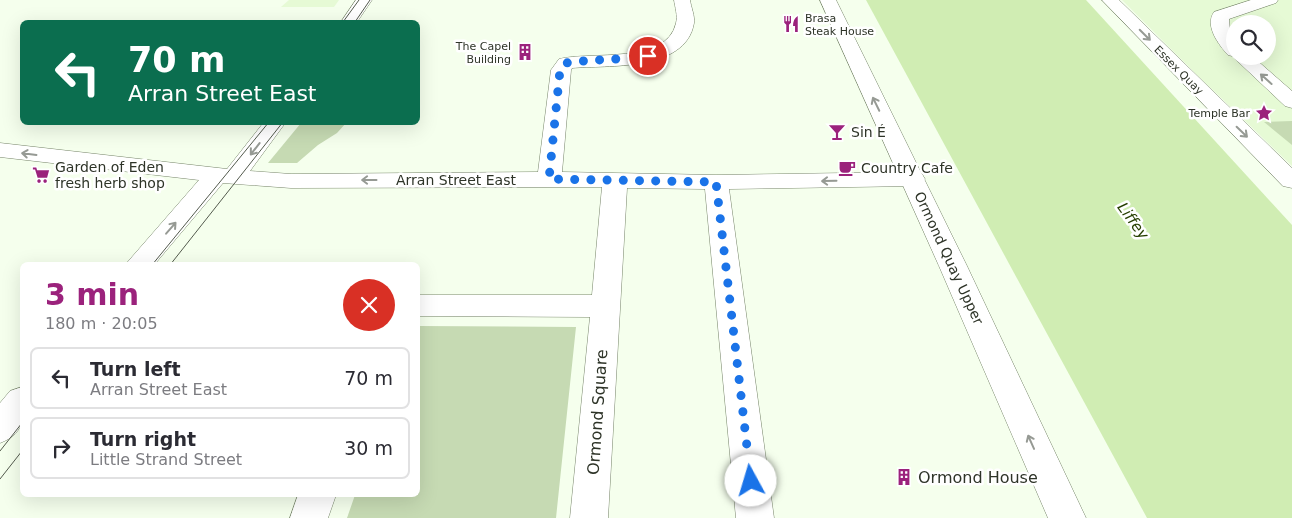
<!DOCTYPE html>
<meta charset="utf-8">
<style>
body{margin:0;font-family:"DejaVu Sans",sans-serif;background:#f2f2f3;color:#2b2b33;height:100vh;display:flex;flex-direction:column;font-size:19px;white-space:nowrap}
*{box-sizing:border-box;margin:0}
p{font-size:16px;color:#7c7c81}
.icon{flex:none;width:28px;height:28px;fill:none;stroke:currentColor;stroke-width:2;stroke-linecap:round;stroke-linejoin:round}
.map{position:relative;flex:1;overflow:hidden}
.sheet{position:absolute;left:20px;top:262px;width:400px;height:235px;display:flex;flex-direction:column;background:#fff;border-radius:8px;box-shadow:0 5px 20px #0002}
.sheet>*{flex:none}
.banner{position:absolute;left:20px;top:20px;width:400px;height:105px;border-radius:8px;box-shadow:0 5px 20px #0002;background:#0b6e4f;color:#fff;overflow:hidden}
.buttons{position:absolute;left:1226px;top:15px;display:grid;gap:10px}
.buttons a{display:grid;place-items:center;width:50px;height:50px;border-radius:50%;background:#fff;box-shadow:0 5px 20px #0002;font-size:25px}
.pin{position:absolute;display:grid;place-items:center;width:42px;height:42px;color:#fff;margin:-21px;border:2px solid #fff;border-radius:50%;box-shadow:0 1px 5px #0007}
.me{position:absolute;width:55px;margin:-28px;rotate:354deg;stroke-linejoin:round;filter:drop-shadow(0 0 4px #0008)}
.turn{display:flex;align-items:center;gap:18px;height:105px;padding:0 25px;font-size:22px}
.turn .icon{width:65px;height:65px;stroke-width:2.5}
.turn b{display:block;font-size:35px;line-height:42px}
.round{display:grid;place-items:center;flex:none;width:52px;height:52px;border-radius:26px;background:#f2f2f3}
.summary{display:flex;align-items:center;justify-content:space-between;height:85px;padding:0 25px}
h1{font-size:30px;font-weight:600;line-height:38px;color:#9b227c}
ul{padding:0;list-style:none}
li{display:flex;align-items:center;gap:15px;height:62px;margin:0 10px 8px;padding:0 15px;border:2px solid #e1e1e2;border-radius:8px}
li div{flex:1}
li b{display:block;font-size:19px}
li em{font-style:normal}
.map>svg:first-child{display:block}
.built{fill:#e6fad5;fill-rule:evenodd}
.green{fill:#c6dab3}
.water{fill:#d0edb3}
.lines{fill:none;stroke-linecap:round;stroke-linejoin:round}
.minor-casing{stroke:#768469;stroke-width:1}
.secondary-casing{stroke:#768469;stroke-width:1}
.minor{fill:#fff;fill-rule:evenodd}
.secondary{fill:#fff;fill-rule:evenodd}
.tram{stroke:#545b4e;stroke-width:1}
.oneway{stroke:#969a94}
.route{stroke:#1a73e8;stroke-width:9;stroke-dasharray:0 16.2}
.labels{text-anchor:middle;stroke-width:5;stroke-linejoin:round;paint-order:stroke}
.far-poi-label{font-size:11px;fill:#2e3428;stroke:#fff;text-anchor:end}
.far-street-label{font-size:11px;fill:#2e3428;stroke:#fff}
.poi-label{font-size:14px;fill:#2e3428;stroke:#fff;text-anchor:start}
.street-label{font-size:14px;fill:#2e3428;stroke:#fff}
.water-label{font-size:15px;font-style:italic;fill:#263f00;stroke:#fff}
.near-street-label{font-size:16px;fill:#2e3428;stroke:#fff}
.near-poi-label{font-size:16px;fill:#2e3428;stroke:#fff;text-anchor:start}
</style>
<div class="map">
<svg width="1292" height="518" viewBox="0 0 1292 518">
<rect width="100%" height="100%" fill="#f5ffed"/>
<g class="built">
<path d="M289 0H339L334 7H281Z"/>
<path d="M1122 0H1292V166L1191 69ZM1235 24H1268V56H1235Z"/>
</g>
<g class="green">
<path d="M1292 121V145L1264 122Z"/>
<path d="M301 123H346L337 133 318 145 297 163H268Z"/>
<path d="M418 326 576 327 556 518H347L355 495H418Z"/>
</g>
<path class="water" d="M866 0H1086L1292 225V518H1147Z"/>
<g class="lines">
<g class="minor-casing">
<g id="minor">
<path d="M356 0H372L357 22H341Z"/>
<path d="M674 0H690C691 7 695 16 694 23 686 72 607 65 572 68L571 70 562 172 716 175 913 172 922 174 925 179 922 184 913 186 729 189 774 518H736L705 189 627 188 608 518H570L590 317 418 316V295H592L602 187 291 188 223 183 154 265H125L199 180 0 157V143L227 169 264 122H286L250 171 291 174 538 172 551 70 559 59C590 51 667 65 676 23 678 16 675 7 674 0Z"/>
<path d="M1251 0H1278L1276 3 1229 19 1230 31 1235 40V56H1252L1292 91V108L1285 106 1232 56 1228 55C1219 45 1204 26 1214 12Z"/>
<path d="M22 387C25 412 27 433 0 443V403L10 391Z"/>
<path d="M298 495H336L328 518H290Z"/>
</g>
</g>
<g class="secondary-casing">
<g id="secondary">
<path d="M820 0H836L967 266 1086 518H1048L939 266Z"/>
<path d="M1102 0H1119L1292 168V188L1283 186Z"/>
</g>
</g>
<use href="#minor" class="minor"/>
<use href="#secondary" class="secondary"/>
<g class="tram">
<path d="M343 22 359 0"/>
<path d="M355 22 370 0"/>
<path d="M152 265 269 122"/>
<path d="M170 265 283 122"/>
<path d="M0 451 22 423"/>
<path d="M0 479 22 451"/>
</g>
</g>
<defs><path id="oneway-shaft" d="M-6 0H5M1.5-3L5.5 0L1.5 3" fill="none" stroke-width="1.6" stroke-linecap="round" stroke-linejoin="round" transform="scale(1.25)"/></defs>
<g class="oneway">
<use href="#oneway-shaft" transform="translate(1145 35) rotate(45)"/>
<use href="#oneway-shaft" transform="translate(1266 79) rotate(-138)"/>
<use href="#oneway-shaft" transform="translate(876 104) rotate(-116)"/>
<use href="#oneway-shaft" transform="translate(1242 132) rotate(44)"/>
<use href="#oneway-shaft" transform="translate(255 149) rotate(128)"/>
<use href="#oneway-shaft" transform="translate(29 154) rotate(-173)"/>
<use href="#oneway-shaft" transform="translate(369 180) rotate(180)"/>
<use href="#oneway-shaft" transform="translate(829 181) rotate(179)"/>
<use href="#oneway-shaft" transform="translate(171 228) rotate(-49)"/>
<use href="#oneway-shaft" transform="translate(1031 442) rotate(-114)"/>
</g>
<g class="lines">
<path class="route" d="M648 56C621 60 593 59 566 63L560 70 549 179 716 182 751 481"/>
</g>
<defs>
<g id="restaurant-bare" transform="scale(1.35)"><path d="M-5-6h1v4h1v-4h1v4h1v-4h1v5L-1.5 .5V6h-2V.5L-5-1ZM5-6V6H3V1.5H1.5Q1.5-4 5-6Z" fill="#9b227c" stroke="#fff" stroke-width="2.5" paint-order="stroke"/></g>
<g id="building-bare" transform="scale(1.35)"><path d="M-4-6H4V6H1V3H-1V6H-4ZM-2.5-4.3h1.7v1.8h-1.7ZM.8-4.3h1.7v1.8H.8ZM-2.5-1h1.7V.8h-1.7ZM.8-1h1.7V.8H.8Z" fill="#9b227c" stroke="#fff" stroke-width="2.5" paint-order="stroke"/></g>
<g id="sight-bare" transform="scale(1.35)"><path d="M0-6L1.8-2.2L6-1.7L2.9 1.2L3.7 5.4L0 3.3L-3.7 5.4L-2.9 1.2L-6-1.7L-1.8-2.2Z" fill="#9b227c" stroke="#fff" stroke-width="2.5" paint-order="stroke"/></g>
<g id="bar-bare" transform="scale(1.35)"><path d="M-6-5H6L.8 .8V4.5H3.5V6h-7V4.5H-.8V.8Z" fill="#9b227c" stroke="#fff" stroke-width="2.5" paint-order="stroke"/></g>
<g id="cafe-bare" transform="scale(1.35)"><path d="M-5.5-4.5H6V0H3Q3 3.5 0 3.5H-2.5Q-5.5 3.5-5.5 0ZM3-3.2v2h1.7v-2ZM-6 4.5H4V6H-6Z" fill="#9b227c" stroke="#fff" stroke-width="2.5" paint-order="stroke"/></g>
<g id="supermarket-bare" transform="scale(1.35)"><path d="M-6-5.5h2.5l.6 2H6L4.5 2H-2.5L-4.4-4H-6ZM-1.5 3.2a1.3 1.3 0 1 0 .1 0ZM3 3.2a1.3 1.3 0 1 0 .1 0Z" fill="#9b227c" stroke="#fff" stroke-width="2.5" paint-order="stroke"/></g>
</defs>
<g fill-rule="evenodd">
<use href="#restaurant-bare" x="791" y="24"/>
<use href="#building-bare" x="525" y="52"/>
<use href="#sight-bare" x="1264" y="113"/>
<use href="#bar-bare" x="837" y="132"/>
<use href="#cafe-bare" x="847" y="168"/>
<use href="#supermarket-bare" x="41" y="175"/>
<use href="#building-bare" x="904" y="477"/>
</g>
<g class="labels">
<g class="far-poi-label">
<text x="805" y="22" text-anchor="start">Brasa<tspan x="805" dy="13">Steak House</tspan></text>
<text x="511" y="50">The Capel<tspan x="511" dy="13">Building</tspan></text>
<text x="1250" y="117">Temple Bar</text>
</g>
<g class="far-street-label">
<text transform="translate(1179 70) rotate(45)" y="4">Essex Quay</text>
</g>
<g class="poi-label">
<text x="851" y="137">Sin É</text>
<text x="55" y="172">Garden of Eden<tspan x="55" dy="16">fresh herb shop</tspan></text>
<text x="861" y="173">Country Cafe</text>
</g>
<g class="street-label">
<text x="456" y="185">Arran Street East</text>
<text transform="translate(949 258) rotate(65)" y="5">Ormond Quay Upper</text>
</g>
<g class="water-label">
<text transform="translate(1133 221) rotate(54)" y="5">Liffey</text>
</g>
<g class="near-street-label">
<text transform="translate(597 412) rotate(-86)" y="6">Ormond Square</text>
</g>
<g class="near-poi-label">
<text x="918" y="483">Ormond House</text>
</g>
</g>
</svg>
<div class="buttons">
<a><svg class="icon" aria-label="search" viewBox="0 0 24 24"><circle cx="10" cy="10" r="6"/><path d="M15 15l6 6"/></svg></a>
</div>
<div class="pin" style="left:648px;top:56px;background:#d93025"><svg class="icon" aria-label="arrive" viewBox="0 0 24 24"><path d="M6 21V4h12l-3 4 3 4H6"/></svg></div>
<svg class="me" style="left:751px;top:481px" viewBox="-20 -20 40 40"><circle r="19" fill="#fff"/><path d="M0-13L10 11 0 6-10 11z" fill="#1a73e8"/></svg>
<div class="banner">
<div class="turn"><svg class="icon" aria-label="left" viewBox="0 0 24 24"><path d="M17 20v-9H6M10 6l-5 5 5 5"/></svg><div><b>70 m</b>Arran Street East</div></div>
</div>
<section class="sheet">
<div class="summary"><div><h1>3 min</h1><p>180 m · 20:05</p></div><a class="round" style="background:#d93025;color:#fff"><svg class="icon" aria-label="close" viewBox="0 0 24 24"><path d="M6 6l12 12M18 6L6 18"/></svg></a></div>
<ul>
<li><svg class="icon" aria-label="left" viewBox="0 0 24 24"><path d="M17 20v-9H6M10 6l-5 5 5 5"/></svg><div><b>Turn left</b><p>Arran Street East</p></div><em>70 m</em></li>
<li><svg class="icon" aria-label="right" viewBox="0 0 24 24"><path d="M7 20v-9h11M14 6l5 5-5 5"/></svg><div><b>Turn right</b><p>Little Strand Street</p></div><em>30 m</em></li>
</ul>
</section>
</div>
